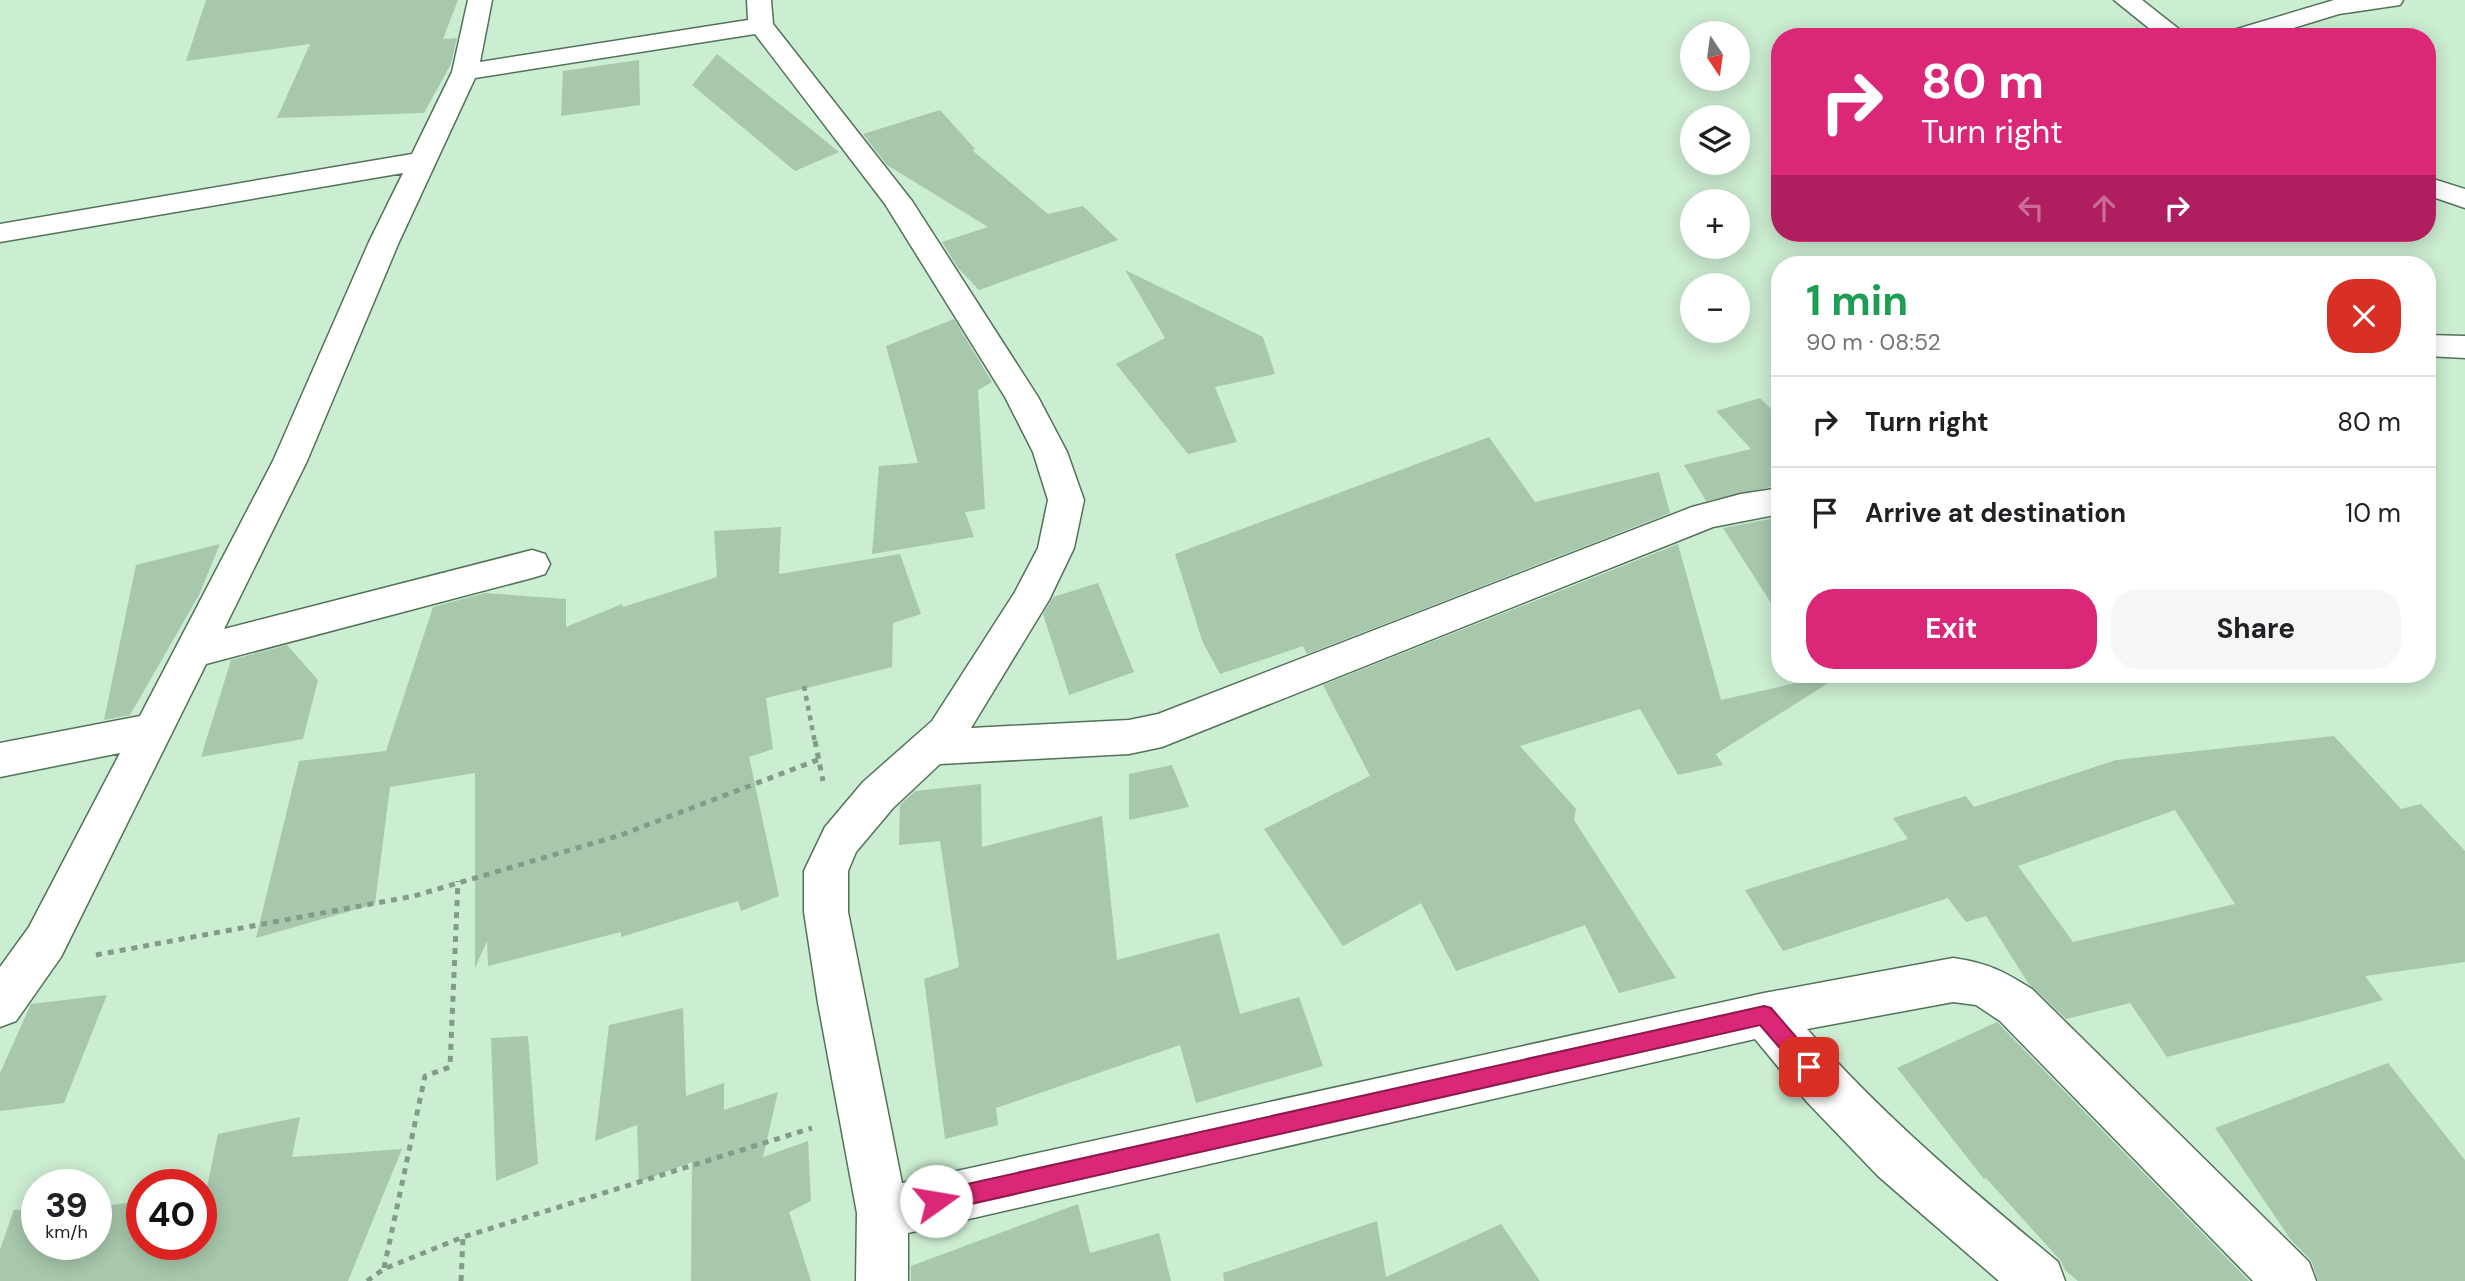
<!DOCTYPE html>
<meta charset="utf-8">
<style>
body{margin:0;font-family:"DM Sans",sans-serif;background:#f6f6f6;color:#202124;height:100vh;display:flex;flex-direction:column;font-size:26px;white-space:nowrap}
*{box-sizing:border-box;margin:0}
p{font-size:23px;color:#757577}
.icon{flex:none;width:38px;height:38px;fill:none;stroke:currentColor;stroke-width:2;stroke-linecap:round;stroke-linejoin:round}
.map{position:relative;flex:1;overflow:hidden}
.details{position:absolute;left:1771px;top:256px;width:665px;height:427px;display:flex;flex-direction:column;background:#fff;border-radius:28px;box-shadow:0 4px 18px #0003}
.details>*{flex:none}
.guide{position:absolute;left:1771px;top:28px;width:665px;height:214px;border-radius:28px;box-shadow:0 4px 18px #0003;background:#db2777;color:#fff;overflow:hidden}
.needle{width:46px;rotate:167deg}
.tools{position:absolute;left:1680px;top:21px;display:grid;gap:14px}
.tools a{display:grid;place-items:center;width:70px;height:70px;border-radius:50%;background:#fff;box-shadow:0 4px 18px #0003;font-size:35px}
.speed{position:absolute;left:21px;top:1169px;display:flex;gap:14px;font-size:35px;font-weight:700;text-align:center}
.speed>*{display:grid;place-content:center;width:91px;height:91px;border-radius:50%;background:#fff;box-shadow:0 4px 18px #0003;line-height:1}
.speed small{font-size:18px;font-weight:400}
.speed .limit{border:10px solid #d22;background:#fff;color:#111}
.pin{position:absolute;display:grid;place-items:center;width:60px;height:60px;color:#fff;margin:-30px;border-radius:14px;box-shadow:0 4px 10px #0006}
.me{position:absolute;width:77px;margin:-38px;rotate:77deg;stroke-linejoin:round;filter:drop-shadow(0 0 5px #0008)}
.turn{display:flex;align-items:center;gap:24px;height:147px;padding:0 35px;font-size:32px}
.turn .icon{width:91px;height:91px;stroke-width:2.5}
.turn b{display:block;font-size:49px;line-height:60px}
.lanes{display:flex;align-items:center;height:66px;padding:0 35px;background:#0003;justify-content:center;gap:35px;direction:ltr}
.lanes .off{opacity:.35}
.round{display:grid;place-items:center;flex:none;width:74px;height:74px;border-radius:28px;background:#f6f6f6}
.summary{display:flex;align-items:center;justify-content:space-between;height:119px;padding:0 35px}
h1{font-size:42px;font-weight:700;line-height:52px;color:#1e9e55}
.cta{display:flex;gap:14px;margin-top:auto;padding:14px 35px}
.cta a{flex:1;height:80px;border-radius:28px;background:#db2777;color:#fff;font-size:28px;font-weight:700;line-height:80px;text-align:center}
.cta a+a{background:#f6f6f6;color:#202124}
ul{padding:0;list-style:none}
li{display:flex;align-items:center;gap:21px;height:91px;padding:0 35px;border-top:2px solid #e0e0e0}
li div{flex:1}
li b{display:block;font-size:26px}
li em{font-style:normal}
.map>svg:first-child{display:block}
.building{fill:#a7c8ac;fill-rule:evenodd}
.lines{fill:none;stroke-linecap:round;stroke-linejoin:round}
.minor-casing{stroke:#537259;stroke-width:3}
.path-far1{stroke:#829c87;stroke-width:4.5;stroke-dasharray:5 5;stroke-linecap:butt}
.path{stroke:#829c87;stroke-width:5;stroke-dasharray:6 6;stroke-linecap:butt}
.minor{fill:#fff;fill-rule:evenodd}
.route{fill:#db2777;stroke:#8e194d;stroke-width:2}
</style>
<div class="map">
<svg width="2465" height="1281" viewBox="0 0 2465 1281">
<rect width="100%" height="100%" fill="#cbedd1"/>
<g class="building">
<path d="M206 0H458L443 39 457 38 451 64 424 113 277 118 310 44 186 61Z"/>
<path d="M717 54 812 130 839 152 795 171 692 85Z"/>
<path d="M639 60 640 105 561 116 563 71Z"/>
<path d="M940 110 975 149 972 150 1048 214 1083 206 1118 240 979 290 958 268 942 242 988 227 887 165 863 134Z"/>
<path d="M1125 270 1263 337 1275 374 1215 387 1237 442 1188 454 1116 364 1165 338Z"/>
<path d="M954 319 992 382 978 390 985 509 965 512 974 537 872 554 879 466 918 463 886 346Z"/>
<path d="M1760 398 1780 418V485L1706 501 1684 465 1751 449 1716 411Z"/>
<path d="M1489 437 1535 502 1659 472 1670 513 1307 654 1303 646 1220 674 1203 643 1175 554Z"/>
<path d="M1780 517V617L1723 528Z"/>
<path d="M781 527 779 574 900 554 921 614 893 623 892 667 766 698 773 749 749 757 779 896 741 911 738 901 621 937V932L488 966 487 941 475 968V773L390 787 375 904 256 938 299 761 386 751 433 607 485 593 566 599V627L622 604 623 607 717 577 714 531Z"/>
<path d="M220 544 199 595 130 715 104 720 136 565Z"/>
<path d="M1678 544 1721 700 1827 676 1830 682 1716 754 1723 765 1678 775 1640 709 1520 746 1576 809 1574 820 1676 978 1619 993 1585 925 1456 971 1421 903 1343 946 1264 829 1370 776 1323 685Z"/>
<path d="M1098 583 1134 672 1069 695 1043 614 1053 597Z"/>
<path d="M287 645 318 680 303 739 201 757 231 660Z"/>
<path d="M2334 736 2401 809 2421 804 2465 851V962L2365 976 2383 1000 2167 1057 2130 1003 2066 1019 2028 983 1986 916 1966 922 1948 898 1783 951 1745 890 1908 839 1893 818 1966 796 1974 807 2116 760ZM2175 810 2235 904 2073 942 2018 866Z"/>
<path d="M1172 765 1189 807 1129 820V774Z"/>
<path d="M981 784 982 847 1102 816 1117 960 1219 933 1240 1014 1299 997 1323 1066 1196 1103 1180 1045 996 1108 998 1125 945 1139 924 979 959 967 940 841 899 845 900 805 915 791Z"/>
<path d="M107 995 64 1103 0 1111V1073L31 1004Z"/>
<path d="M683 1008 686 1096 724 1083V1110L778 1092 763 1157 808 1141 811 1201 789 1212 811 1281H691L692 1162 639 1182 637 1125 595 1141 609 1025Z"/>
<path d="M1997 1022 1998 1023 2249 1281H2078L2065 1270 2060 1260 1986 1178 1984 1179 1897 1068Z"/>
<path d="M528 1036 538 1164 496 1181 491 1038Z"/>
<path d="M2388 1063 2465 1160V1281H2318L2311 1260 2291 1240 2215 1128Z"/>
<path d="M300 1117 292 1157 402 1149 348 1281H0V1249L14 1210 37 1209V1244H96V1207L142 1201V1244H201V1188L207 1187 218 1134Z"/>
<path d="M1078 1204 1090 1253 1159 1233 1171 1281H911V1266Z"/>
<path d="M1377 1221 1386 1277 1501 1224 1540 1281H1224L1223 1273Z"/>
</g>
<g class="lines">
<g class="minor-casing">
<g id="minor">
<path d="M468 0H492L480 62 748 20 747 0H771L773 24 912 201 1038 397 1067 452 1084 500 1074 548 1049 600 971 728 1129 720 1158 714 1692 507 1741 494 1780 488V514L1713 527 1162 747 1129 754 940 764 893 808 856 852 848 871V912L902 1183 1764 993 1953 958C1988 963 2003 971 2032 989L2309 1262 2316 1281H2253L2000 1021 1976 1005 1953 1002 1807 1029C1883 1116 1969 1188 2058 1262L2065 1281H1999L1878 1176 1807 1102 1755 1039 908 1233V1281H856L857 1213 818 1003 804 912V871L825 827 863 782 932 721 1015 592 1038 548 1048 500 1033 452 1005 397 885 204 755 34 475 78 399 242 307 461 224 629 532 550 545 554 550 564 545 574 532 578 206 664 61 957 16 1021 0 1027V967L29 927 120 753 0 777V743L140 716 273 461 369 242 403 173 0 242V224L412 154 452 72Z"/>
<path d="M2114 0H2142L2189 37H2160Z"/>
<path d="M2334 0H2403L2400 5 2339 14 2264 37H2224L2227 32Z"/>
<path d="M2427 177 2465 189V208L2427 195Z"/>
<path d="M2427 335 2465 336V358L2427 356Z"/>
</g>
</g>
<path class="path-far1" d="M804 686 815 743"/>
<g class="path">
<path d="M815 741 823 781"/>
<path d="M96 955 414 896 621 835 820 759"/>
<path d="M384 1268 425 1076 450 1067 458 881"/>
<path d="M367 1281 384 1269 463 1237 812 1128"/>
<path d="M461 1281 463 1237"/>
</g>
<use href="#minor" class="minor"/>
</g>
<path class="route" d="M1764 1006 1771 1008 1816 1060 1819 1067 1816 1074 1809 1077 1802 1074 1760 1025 936 1212 929 1209 926 1201 929 1194 936 1191Z"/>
</svg>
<div class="tools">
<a><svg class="needle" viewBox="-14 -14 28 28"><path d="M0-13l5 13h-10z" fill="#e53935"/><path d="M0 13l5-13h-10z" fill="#757577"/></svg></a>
<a><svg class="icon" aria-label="layers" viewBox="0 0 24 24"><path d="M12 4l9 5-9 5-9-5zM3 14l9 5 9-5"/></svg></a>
<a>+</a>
<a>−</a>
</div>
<div class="speed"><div>39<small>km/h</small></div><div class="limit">40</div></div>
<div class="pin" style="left:1809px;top:1067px;background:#d93025"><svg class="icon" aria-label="arrive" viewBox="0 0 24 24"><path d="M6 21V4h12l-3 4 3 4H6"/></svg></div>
<svg class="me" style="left:936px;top:1201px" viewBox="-20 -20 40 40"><circle r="19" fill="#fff"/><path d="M0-13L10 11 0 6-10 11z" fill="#db2777"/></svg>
<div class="guide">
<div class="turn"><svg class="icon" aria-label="right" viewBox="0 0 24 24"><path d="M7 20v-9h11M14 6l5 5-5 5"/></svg><div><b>80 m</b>Turn right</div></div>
<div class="lanes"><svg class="icon off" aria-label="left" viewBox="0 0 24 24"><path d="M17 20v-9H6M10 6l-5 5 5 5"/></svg><svg class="icon off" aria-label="ahead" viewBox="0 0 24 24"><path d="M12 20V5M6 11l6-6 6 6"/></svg><svg class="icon" aria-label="right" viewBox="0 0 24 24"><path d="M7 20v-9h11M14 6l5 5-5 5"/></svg></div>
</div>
<section class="details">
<div class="summary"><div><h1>1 min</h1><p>90 m · 08:52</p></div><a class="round" style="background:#d93025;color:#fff"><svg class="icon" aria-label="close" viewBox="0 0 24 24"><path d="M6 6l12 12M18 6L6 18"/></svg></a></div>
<ul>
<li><svg class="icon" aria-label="right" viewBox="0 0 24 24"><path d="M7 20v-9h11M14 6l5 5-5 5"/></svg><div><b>Turn right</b></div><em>80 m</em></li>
<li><svg class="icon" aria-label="arrive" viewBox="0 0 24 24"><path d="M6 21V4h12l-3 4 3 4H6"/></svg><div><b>Arrive at destination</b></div><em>10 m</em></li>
</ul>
<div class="cta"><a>Exit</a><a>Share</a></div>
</section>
</div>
